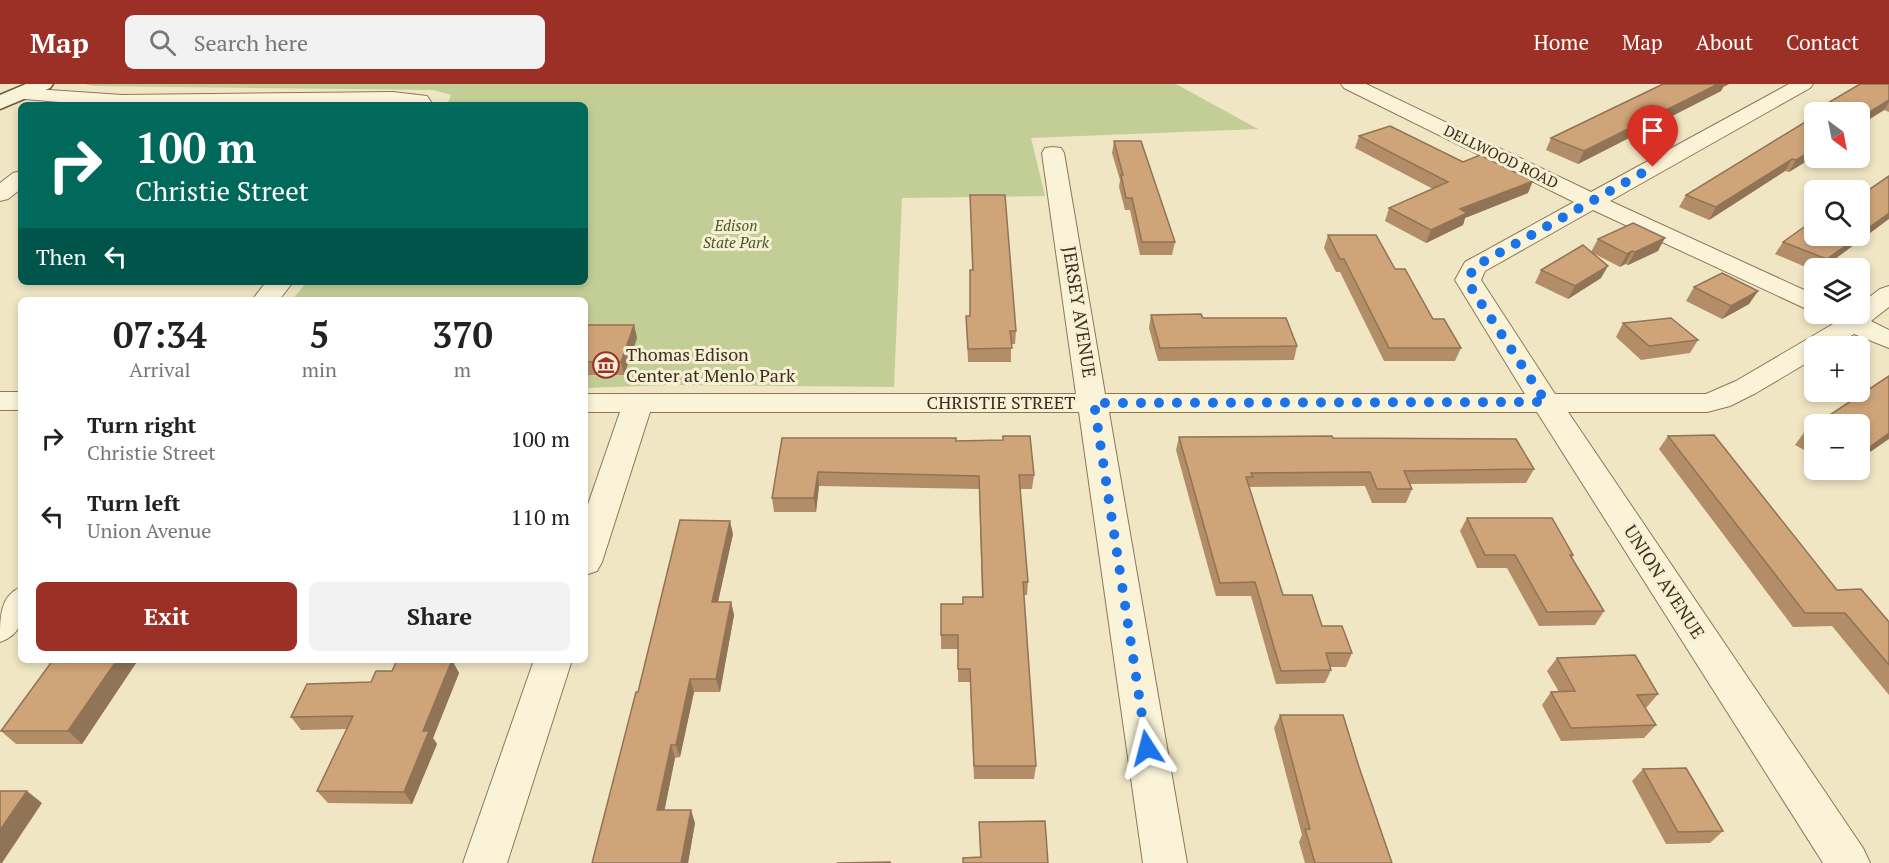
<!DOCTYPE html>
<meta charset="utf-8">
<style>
body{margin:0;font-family:"PT Serif",serif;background:#f2f2f2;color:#222;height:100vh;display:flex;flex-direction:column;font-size:22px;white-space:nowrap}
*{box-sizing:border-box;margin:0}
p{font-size:20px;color:#767676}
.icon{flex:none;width:33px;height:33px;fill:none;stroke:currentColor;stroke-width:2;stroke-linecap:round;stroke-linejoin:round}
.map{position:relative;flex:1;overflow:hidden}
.details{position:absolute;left:18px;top:213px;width:570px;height:366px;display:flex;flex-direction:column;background:#fff;border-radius:9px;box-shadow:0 3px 9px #0003}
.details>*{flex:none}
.hud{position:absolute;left:18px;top:18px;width:570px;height:183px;border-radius:9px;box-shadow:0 3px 9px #0003;background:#00695c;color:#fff;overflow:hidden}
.needle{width:39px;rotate:148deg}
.fabs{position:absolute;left:1804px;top:18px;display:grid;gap:12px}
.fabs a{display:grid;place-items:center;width:66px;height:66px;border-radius:9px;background:#fff;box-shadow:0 3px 9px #0003;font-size:30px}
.pin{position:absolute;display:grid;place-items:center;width:51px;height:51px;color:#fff;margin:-62px -26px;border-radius:50% 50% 50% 0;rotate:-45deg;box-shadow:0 0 6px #0007}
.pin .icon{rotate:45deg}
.me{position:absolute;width:66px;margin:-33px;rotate:351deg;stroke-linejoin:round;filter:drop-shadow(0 0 4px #0008)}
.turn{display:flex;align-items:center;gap:21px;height:126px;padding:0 18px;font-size:27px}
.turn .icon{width:78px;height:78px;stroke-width:2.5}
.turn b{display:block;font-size:42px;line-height:51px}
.then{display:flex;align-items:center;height:57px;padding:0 18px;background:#0003;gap:12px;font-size:22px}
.eta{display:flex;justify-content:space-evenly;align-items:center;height:102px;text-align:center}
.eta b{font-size:36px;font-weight:600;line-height:42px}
.action{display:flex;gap:12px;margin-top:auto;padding:12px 18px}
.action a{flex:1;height:69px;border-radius:9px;background:#9c3027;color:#fff;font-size:24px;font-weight:600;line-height:69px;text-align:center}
.action a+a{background:#f2f2f2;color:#222}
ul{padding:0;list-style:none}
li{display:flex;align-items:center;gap:18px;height:78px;padding:0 18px}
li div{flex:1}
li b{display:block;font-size:22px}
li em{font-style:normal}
header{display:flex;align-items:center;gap:36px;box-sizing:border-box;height:84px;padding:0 30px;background:#9c3027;color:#fff}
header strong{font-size:28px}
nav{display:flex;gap:33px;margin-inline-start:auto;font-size:21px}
.search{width:420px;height:54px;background:#f2f2f2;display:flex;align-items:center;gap:15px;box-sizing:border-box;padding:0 21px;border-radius:9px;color:#767676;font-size:22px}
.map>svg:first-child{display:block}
.green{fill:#c3ce97}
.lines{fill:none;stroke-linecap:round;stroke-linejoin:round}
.minor-casing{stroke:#8b785a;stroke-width:2}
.secondary-casing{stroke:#6d593d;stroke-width:3}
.minor{fill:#faf3d8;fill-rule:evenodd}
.secondary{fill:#faf3d8;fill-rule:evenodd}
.wall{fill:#b28d68}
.shaded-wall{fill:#917355}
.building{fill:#cfa479;stroke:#917355;stroke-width:1.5}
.route{stroke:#1a73e8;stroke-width:10;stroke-dasharray:0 18}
.labels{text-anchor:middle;stroke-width:6;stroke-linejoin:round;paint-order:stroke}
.far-street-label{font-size:15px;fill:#3b2e1e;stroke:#f7f0d4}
.far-park-label{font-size:15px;font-style:italic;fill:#475824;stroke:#f7f0d4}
.street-label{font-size:18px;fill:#3b2e1e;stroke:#f7f0d4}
.poi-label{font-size:18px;fill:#3b2e1e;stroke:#f7f0d4;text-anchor:start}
</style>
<header>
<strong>Map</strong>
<div class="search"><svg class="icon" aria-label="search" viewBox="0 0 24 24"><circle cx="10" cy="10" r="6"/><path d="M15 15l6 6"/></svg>Search here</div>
<nav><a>Home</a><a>Map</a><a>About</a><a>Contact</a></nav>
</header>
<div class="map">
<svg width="1889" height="779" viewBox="0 0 1889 779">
<rect width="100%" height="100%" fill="#f0e6c4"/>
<path class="green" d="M85 0H1176L1258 45 1031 54 1045 112 902 114 894 303 671 301 585 304V216H292L307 198H585V21H447L451 11 433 6 93 2Z"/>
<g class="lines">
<g class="minor-casing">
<g id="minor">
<path d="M1341 0H1366L1591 108 1789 0H1813L1810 4 1610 117 1815 211V229L1593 126 1485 187 1481 196 1555 310H1706L1736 297 1833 240 1827 237 1824 230H1860V220L1880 205 1889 202V223L1871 237 1889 246V264L1854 250 1833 262H1815V274L1756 309 1730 322 1707 328H1568L1863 764 1870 779H1823L1537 328H1109L1187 779H1143L1079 328H650L602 478 597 487 585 491V429L620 328H585V310H1076L1042 69 1045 64 1053 63 1061 64 1064 69 1105 310H1525L1455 196 1465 178 1574 118 1344 4Z"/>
<path d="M20 4 122 11 393 8 427 12 433 21H94L13 14 10 10 13 6Z"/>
<path d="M21 87V105L8 115 0 117V99L13 89Z"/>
<path d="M266 198H293L279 216H252Z"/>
<rect x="0" y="308" width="21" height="18"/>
<path d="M21 503C21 528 28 548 0 558 0 532 0 512 21 503Z"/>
<path d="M534 576H572L507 779H463Z"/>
</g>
</g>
<g class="secondary-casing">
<path id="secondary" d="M26 0H53L50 4 0 25V11Z"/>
</g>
<use href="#minor" class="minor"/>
<use href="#secondary" class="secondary"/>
</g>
<g class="wall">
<path d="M1663 0H1729L1723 3 1721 7 1578 80 1546 66 1551 54Z"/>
<path d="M1889 0V28L1884 26 1860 41V28H1815V72L1789 88 1785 87 1709 136 1679 123 1686 111 1803 39 1809 30Z"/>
<path d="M1359 52 1528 109 1465 134 1463 141 1426 159 1385 137 1389 124 1433 105 1355 64Z"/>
<path d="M1114 57 1175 158 1172 171H1140L1130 126H1125L1119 103 1120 96 1112 69Z"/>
<path d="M970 111 1016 247 1015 260H1011V278H968L966 232H970L972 186Z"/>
<path d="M1815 140 1860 152 1823 184H1815V187L1775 170 1783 158Z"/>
<path d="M1328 151 1395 185 1433 235 1461 264 1455 277H1384L1340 188H1336L1324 164Z"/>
<path d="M1598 155 1658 167 1628 181 1625 180 1620 183 1591 168Z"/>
<path d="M1541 186 1601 194 1568 215 1535 199Z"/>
<path d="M1694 203 1758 207 1749 220 1722 235 1686 217Z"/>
<path d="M1151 231 1203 234 1297 262 1294 276 1158 277 1149 244Z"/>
<path d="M1623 239 1698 256 1690 269 1641 276 1616 253Z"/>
<path d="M634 241 637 254 624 291H585V249Z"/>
<path d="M1815 341V372L1795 361 1805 347Z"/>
<path d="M1003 352 1034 391 1032 405H1020L1028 498 1027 511H1024L1036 682 1034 695H974L970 598H958V565H941V520H963L982 513 979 405 819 402 816 428H774L772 414 782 354 956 357 1003 356Z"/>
<path d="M1668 352 1837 506 1889 538V611L1832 542 1793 543 1659 365Z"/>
<path d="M1179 353 1333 354 1534 385 1526 399 1410 400 1412 405 1406 419H1372L1365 402 1250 403 1249 404 1283 511 1322 542 1352 569 1346 583H1330L1331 586 1325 599 1276 600 1251 512H1216L1176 366Z"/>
<path d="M1467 434 1573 471 1572 474 1604 527 1595 541 1539 542 1507 484H1477L1460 447Z"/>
<path d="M733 450 718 518H731L734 531 720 608H694L680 673 675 674 664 726 695 739 688 779H592L638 608Z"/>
<path d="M1557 574 1658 610 1647 623H1645L1656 641 1644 654 1561 657 1542 621 1551 608H1559L1547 587Z"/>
<path d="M53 576H138L82 660H16L1 647Z"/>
<path d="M454 580 459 589 433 654 437 660 412 720 328 719 317 707 347 645 301 646 291 633 371 598 392 587Z"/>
<path d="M1280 631 1359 683 1392 779H1305L1299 758 1302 751 1274 644Z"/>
<path d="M1643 685 1723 747 1710 759 1666 760 1632 697Z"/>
<path d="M1045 737 980 773 979 738Z"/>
</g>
<g class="shaded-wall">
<path d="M1718 0H1729L1723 3 1721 7 1578 80 1584 67Z"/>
<path d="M1889 16V18L1884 26 1860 41V34Z"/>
<path d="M1815 65V72L1789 88 1796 76Z"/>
<path d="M1792 75 1785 87 1709 136 1716 123Z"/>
<path d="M1533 97 1528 109 1465 134 1463 141 1426 159 1431 146 1460 125Z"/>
<path d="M1889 129V135L1823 184H1821L1827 175 1859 152H1860V150Z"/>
<path d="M1665 154 1658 167 1628 181 1635 168Z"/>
<path d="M1632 167 1625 180 1620 183 1627 170Z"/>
<path d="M1608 182 1601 194 1568 215 1575 202Z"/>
<path d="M1758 207 1749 220 1722 235 1731 222Z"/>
<path d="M634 241 637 254 624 291 621 278Z"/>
<path d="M1889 349V355L1860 375V370Z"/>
<path d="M818 388 819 402 816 428 814 414Z"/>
<path d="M730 437 733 450 715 531 712 518Z"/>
<path d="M731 518 734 531 720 608 716 595Z"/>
<path d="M117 576H138L82 660 68 647Z"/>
<path d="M442 576H455L454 580 459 589 433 654 437 660 412 720 404 708 423 647Z"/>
<path d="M690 595 694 608 680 673 676 661Z"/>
<path d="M671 661 675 674 662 739 657 726Z"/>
<path d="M27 707 42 719 2 779H0V746Z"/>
<path d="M691 726 695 739 688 779H681Z"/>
</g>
<g class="building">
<path d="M1663 0H1718L1584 67 1551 54Z"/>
<path d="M1860 0H1889V16L1860 34V28H1815V32L1809 30Z"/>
<path d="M1815 32V65L1796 76 1792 75 1716 123 1686 111Z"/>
<path d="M1390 42 1463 78 1480 71 1533 97 1460 125 1467 129 1431 146 1389 124 1448 98 1359 52Z"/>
<path d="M1114 57H1141L1175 158H1142L1132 114H1126L1121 91H1123Z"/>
<path d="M1889 92V129L1860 150V112Z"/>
<path d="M970 111H1005L1016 247H1010L1012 264 968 265 966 232H970V186H973Z"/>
<path d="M1811 138 1815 140V152H1859L1827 175 1783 158Z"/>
<path d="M1633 139 1665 154 1635 168 1632 167 1627 170 1598 155Z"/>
<path d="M1328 151H1376L1395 185H1405L1433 235H1444L1461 264H1389L1344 175H1340Z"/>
<path d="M1583 161 1608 182 1575 202 1541 186Z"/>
<path d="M1722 189 1758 207 1731 222 1694 203Z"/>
<path d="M1201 230 1203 234H1286L1297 262 1160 264 1151 231Z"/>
<path d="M1671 234 1698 256 1649 262 1623 239Z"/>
<path d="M588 241H634L621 278H585V249Z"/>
<path d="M1889 292V349L1860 370V340H1816Z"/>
<path d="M1815 341V353L1805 347Z"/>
<path d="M1714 351 1837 506 1861 505 1889 538V581L1845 529H1805L1668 352Z"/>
<path d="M1003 352H1030L1034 391H1019L1028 498H1023L1036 682H974L970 585H958V551H941V520H963V513H983L979 392 818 388 814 414H772L782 354H956V357L1003 356Z"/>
<path d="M1332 352 1333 354 1516 355 1534 385 1404 387 1412 405H1377L1370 388 1251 389 1253 393H1246L1283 511H1312L1322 542H1342L1352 569H1326L1331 586 1281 587 1255 498 1220 499 1179 353Z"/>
<path d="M1467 434H1552L1573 471H1570L1604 527 1547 528 1515 471H1485Z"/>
<path d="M680 436 730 437 712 518H731L716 595H690L676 661H671L657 726H691L681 779H592L636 608H638Z"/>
<path d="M1635 571 1658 610 1637 611 1656 641 1571 644 1551 608 1575 607 1557 574Z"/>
<path d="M53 576H117L68 647H1Z"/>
<path d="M397 576H452L423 647H429L404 708 317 707 353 632 291 633 307 600 371 598 376 587H392Z"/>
<path d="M1280 631H1343L1359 683 1392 779H1315L1305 745H1310Z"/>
<path d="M1686 684 1723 747 1678 748 1643 685Z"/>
<path d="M0 707H27L0 746Z"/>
<path d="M1045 737 1048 779H963V774L981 773 979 738Z"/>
<path d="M890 778V779H837Z"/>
</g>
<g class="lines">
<path class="route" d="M1147 664 1094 319 1546 318 1473 207 1468 196 1474 183 1653 83"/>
</g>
<defs>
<g id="museum-ring" transform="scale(1.35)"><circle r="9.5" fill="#f7f0d4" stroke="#9c3027" stroke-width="1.5"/><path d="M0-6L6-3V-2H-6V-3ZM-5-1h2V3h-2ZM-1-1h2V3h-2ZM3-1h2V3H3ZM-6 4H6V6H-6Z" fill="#9c3027"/></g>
</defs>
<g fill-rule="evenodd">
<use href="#museum-ring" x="606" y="281"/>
</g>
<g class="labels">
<g class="far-street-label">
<text transform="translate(1501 73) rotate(26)" y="5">DELLWOOD ROAD</text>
</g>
<g class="far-park-label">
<text x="736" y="147">Edison<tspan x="736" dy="17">State Park</tspan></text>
</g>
<g class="street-label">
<text transform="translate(1079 228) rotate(81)" y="6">JERSEY AVENUE</text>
<text x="1001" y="325">CHRISTIE STREET</text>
<text transform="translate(1664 498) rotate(57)" y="6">UNION AVENUE</text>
</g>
<g class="poi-label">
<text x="626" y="277">Thomas Edison<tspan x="626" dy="21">Center at Menlo Park</tspan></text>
</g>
</g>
</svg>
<div class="fabs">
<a><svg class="needle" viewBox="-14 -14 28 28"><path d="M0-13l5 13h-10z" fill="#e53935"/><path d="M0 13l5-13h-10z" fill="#767676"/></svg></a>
<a><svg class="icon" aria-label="search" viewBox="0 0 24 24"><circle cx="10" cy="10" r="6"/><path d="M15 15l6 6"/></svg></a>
<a><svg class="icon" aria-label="layers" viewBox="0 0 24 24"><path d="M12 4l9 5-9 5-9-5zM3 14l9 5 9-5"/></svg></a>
<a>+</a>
<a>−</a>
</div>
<div class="pin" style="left:1653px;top:83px;background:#d93025"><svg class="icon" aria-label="arrive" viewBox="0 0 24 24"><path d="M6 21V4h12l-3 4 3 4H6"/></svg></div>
<svg class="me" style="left:1147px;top:664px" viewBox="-20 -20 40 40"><path d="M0-17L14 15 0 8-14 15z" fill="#1a73e8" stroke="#fff" stroke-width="4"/></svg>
<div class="hud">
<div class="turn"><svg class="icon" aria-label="right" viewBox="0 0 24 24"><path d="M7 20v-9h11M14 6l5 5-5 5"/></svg><div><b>100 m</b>Christie Street</div></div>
<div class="then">Then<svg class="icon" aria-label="left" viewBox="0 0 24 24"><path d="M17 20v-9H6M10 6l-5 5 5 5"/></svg></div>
</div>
<section class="details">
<div class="eta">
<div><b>07:34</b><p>Arrival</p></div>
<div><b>5</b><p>min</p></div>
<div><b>370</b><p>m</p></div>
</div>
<ul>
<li><svg class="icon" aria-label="right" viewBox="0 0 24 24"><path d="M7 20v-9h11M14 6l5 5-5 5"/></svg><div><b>Turn right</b><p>Christie Street</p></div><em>100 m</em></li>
<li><svg class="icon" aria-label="left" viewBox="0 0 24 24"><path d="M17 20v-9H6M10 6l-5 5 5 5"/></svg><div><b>Turn left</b><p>Union Avenue</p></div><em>110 m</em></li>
</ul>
<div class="action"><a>Exit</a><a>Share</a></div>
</section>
</div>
